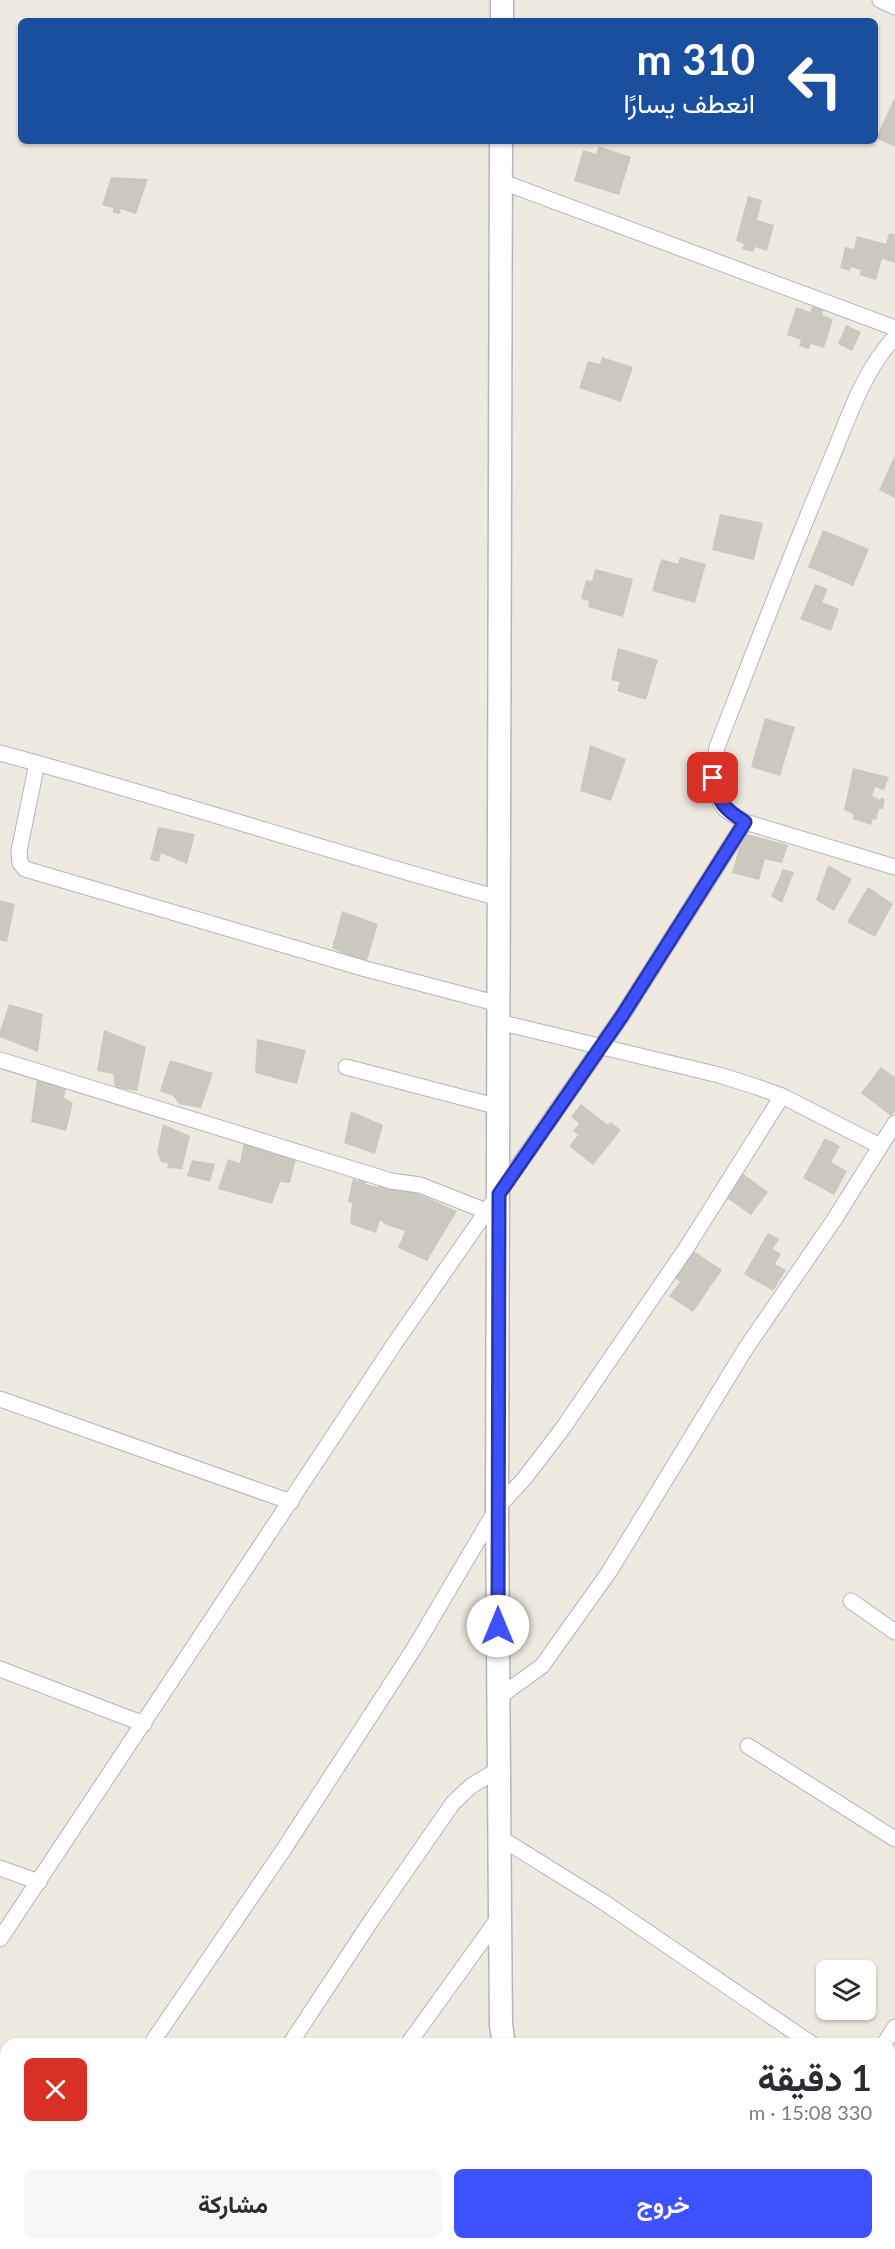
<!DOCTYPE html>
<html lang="ar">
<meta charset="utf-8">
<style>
body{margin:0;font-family:Lato,Vazirmatn,sans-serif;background:#f7f7f7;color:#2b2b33;direction:rtl;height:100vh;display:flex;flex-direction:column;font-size:22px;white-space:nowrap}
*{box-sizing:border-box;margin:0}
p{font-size:20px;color:#7c7c81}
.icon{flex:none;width:33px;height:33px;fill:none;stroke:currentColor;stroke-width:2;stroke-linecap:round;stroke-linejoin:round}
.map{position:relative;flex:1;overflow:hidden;direction:ltr}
.sheet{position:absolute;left:0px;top:2038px;width:896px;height:212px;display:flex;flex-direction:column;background:#fff;border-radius:18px 18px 0 0;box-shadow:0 2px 4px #0004;direction:rtl}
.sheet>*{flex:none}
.hud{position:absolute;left:18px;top:18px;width:860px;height:126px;border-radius:9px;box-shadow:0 2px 4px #0004;direction:rtl;background:#1a4fa0;color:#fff;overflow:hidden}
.buttons{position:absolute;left:816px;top:1960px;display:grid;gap:12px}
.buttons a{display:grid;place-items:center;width:60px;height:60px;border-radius:9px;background:#fff;box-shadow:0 2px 4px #0004;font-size:30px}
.pin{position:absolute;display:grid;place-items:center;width:51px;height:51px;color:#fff;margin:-26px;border-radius:12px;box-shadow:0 3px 9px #0006}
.me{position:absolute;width:66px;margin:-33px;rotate:0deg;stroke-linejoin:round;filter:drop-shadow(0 0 4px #0008)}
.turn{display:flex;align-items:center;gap:21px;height:126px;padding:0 24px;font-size:27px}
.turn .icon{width:78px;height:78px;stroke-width:2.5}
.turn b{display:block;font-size:42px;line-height:51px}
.round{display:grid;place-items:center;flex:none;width:63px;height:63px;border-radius:9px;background:#f7f7f7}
.overview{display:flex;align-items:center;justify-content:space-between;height:102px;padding:0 24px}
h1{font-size:36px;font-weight:700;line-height:45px}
.cta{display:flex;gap:12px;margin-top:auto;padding:12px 24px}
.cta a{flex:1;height:69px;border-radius:9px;background:#3d51ff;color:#fff;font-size:24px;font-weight:700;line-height:69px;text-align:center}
.cta a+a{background:#f7f7f7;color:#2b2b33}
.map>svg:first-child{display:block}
.building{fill:#cbc8bd}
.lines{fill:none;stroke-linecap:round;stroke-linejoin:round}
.street-casing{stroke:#b3b4c2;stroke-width:17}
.secondary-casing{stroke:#b3b4c2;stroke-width:25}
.street{stroke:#fff;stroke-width:15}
.secondary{stroke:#fff;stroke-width:22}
.route-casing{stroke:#2835a6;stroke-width:15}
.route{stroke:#3d51ff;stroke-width:10}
</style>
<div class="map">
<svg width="895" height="2249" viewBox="0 0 895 2249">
<rect width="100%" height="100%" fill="#efeadf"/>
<g class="building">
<path d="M895 97V147L876 138Z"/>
<path d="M599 146 631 157 619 195 574 181 583 150 596 154Z"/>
<path d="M111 177 148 179 136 214 121 209 120 214 113 213V208L102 205Z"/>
<path d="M748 196 762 200 757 220 774 225 767 251 755 247 753 252 742 249 744 244 736 241Z"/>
<path d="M889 233 895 234V263L882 259 876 280 859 275 861 270 851 267 850 271 840 268 845 247 854 249 857 236 886 244Z"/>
<path d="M813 304 824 308 822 315 833 319 824 348 811 344 809 349 799 346 801 340 787 335 796 307 810 312Z"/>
<path d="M846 325 861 332 852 351 838 344Z"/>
<path d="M602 357 633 367 621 402 579 388 588 361 600 364Z"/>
<path d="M895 455V498L879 490Z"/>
<path d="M720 514 763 523 754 560 712 550Z"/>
<path d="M823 530 869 549 853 586 808 567Z"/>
<path d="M680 557 706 564 695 603 652 591 661 559 678 564Z"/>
<path d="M595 569 633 579 623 617 588 607 589 601 581 599 586 580 592 581Z"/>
<path d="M815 584 828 589 822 602 839 609 831 631 800 619Z"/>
<path d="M618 648 658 660 646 700 617 691 620 682 611 680Z"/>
<path d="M765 718 795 727 780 776 751 767Z"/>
<path d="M590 745 626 759 611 801 580 791Z"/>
<path d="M853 768 889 777 884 790 875 787 872 796 880 800 882 797 885 800 883 809H879L876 820 873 819 871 825 853 819V814L844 810Z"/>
<path d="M158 827 195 834 187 864 161 853 159 862 150 860Z"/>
<path d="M743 833 788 845 782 863 765 859 759 880 732 873Z"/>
<path d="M828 865 852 879 834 911 816 900Z"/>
<path d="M783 869 794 872 782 903 771 896Z"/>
<path d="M868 887 893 904 875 937 847 922Z"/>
<path d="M0 900 15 904 7 942 0 940Z"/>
<path d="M342 911 378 924 366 964 332 948Z"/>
<path d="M9 1004 43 1014 38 1052 0 1037V1031Z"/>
<path d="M104 1030 146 1047 137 1091 115 1088 113 1074 97 1071Z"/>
<path d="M257 1039 306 1050 297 1084 255 1073Z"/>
<path d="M170 1060 213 1073 201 1108 179 1104 173 1096 160 1091Z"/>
<path d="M881 1067 895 1077V1111L891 1116 861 1093Z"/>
<path d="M37 1079 66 1088 64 1098 73 1103 66 1131 31 1122Z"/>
<path d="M581 1104 608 1125 610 1122 621 1130 593 1165 569 1146 578 1135 573 1131 579 1124 571 1117Z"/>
<path d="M351 1111 383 1125 375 1154 344 1143Z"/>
<path d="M163 1124 190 1136 182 1169 167 1168 168 1163 161 1162 157 1152Z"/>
<path d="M825 1138 840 1146 831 1162 847 1171 834 1195 803 1178Z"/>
<path d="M244 1142 296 1159 290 1183 280 1182 272 1204 218 1189 228 1159 240 1163Z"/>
<path d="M192 1160 215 1164 210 1182 187 1176Z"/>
<path d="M742 1173 768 1192 751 1215 724 1196Z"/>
<path d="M359 1176 366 1178V1184L378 1187 380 1180 410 1190 457 1211 427 1261 398 1248 405 1231 386 1225 380 1220 376 1233 350 1224 352 1203 348 1202 353 1178 358 1181Z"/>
<path d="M768 1233 779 1239 773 1249 781 1254 775 1264 786 1270 773 1291 744 1274Z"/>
<path d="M689 1248 722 1270 693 1312 669 1296 680 1282 671 1275Z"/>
</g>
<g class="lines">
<g class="street-casing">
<g id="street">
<path d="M880 0 895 7"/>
<path d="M500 181 895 328"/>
<path d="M895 337C863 371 848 419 830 462 790 556 754 652 717 747 714 768 710 791 725 809 730 814 739 818 745 822L895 867"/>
<path d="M0 753C167 798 332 853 499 898"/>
<path d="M37 763 19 851 20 863 25 869 366 969 499 1004"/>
<path d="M499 1022 719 1075 757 1087 782 1096 880 1146"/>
<path d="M0 1060 391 1181 420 1185 486 1211"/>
<path d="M346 1067 499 1107"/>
<path d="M0 1399 291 1502"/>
<path d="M851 1601 895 1632"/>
<path d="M0 1669 144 1724"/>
<path d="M499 1697 542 1666 609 1572 746 1348 834 1220 895 1123"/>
<path d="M748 1746 895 1839"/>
<path d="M499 1837 602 1901 812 2044"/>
<path d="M0 1868 39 1882"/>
<path d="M0 1939 395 1343 622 1016 745 822"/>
<path d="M151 2044 284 1849 415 1647 497 1508 524 1479 563 1428 687 1247 782 1096"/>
<path d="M290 2044 371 1921 453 1803 471 1786 499 1769"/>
<path d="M408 2044 500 1916"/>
<path d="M884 2044 895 2027"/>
<path d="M890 2097 895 2101"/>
<path d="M431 2249 435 2244"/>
</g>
</g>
<g class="secondary-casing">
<g id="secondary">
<path d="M502 0V21"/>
<path d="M501 141 497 1508 500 1916 501 2025 504 2044"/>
<path d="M589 2244 593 2249"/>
</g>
</g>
<use href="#street" class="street"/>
<use href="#secondary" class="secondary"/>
</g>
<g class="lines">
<g class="route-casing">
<path id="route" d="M498 1626 499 1194 622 1016 745 822C724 809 719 803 713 778"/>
</g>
<use href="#route" class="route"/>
</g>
</svg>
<div class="buttons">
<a><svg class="icon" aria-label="layers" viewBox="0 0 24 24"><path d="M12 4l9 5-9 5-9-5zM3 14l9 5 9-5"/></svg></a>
</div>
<div class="pin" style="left:713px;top:778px;background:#d93025"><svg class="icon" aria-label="arrive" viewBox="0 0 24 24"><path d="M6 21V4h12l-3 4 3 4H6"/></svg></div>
<svg class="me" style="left:498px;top:1626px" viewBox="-20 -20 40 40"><circle r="19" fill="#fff"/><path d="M0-13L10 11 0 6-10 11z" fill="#3d51ff"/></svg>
<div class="hud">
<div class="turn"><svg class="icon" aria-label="left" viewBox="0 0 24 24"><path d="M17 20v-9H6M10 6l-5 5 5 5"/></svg><div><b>310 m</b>انعطف يسارًا</div></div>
</div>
<section class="sheet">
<div class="overview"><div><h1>1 دقيقة</h1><p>330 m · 15:08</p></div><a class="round" style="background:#d93025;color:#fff"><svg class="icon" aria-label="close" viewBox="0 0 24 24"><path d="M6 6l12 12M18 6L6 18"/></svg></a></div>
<div class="cta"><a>خروج</a><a>مشاركة</a></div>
</section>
</div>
